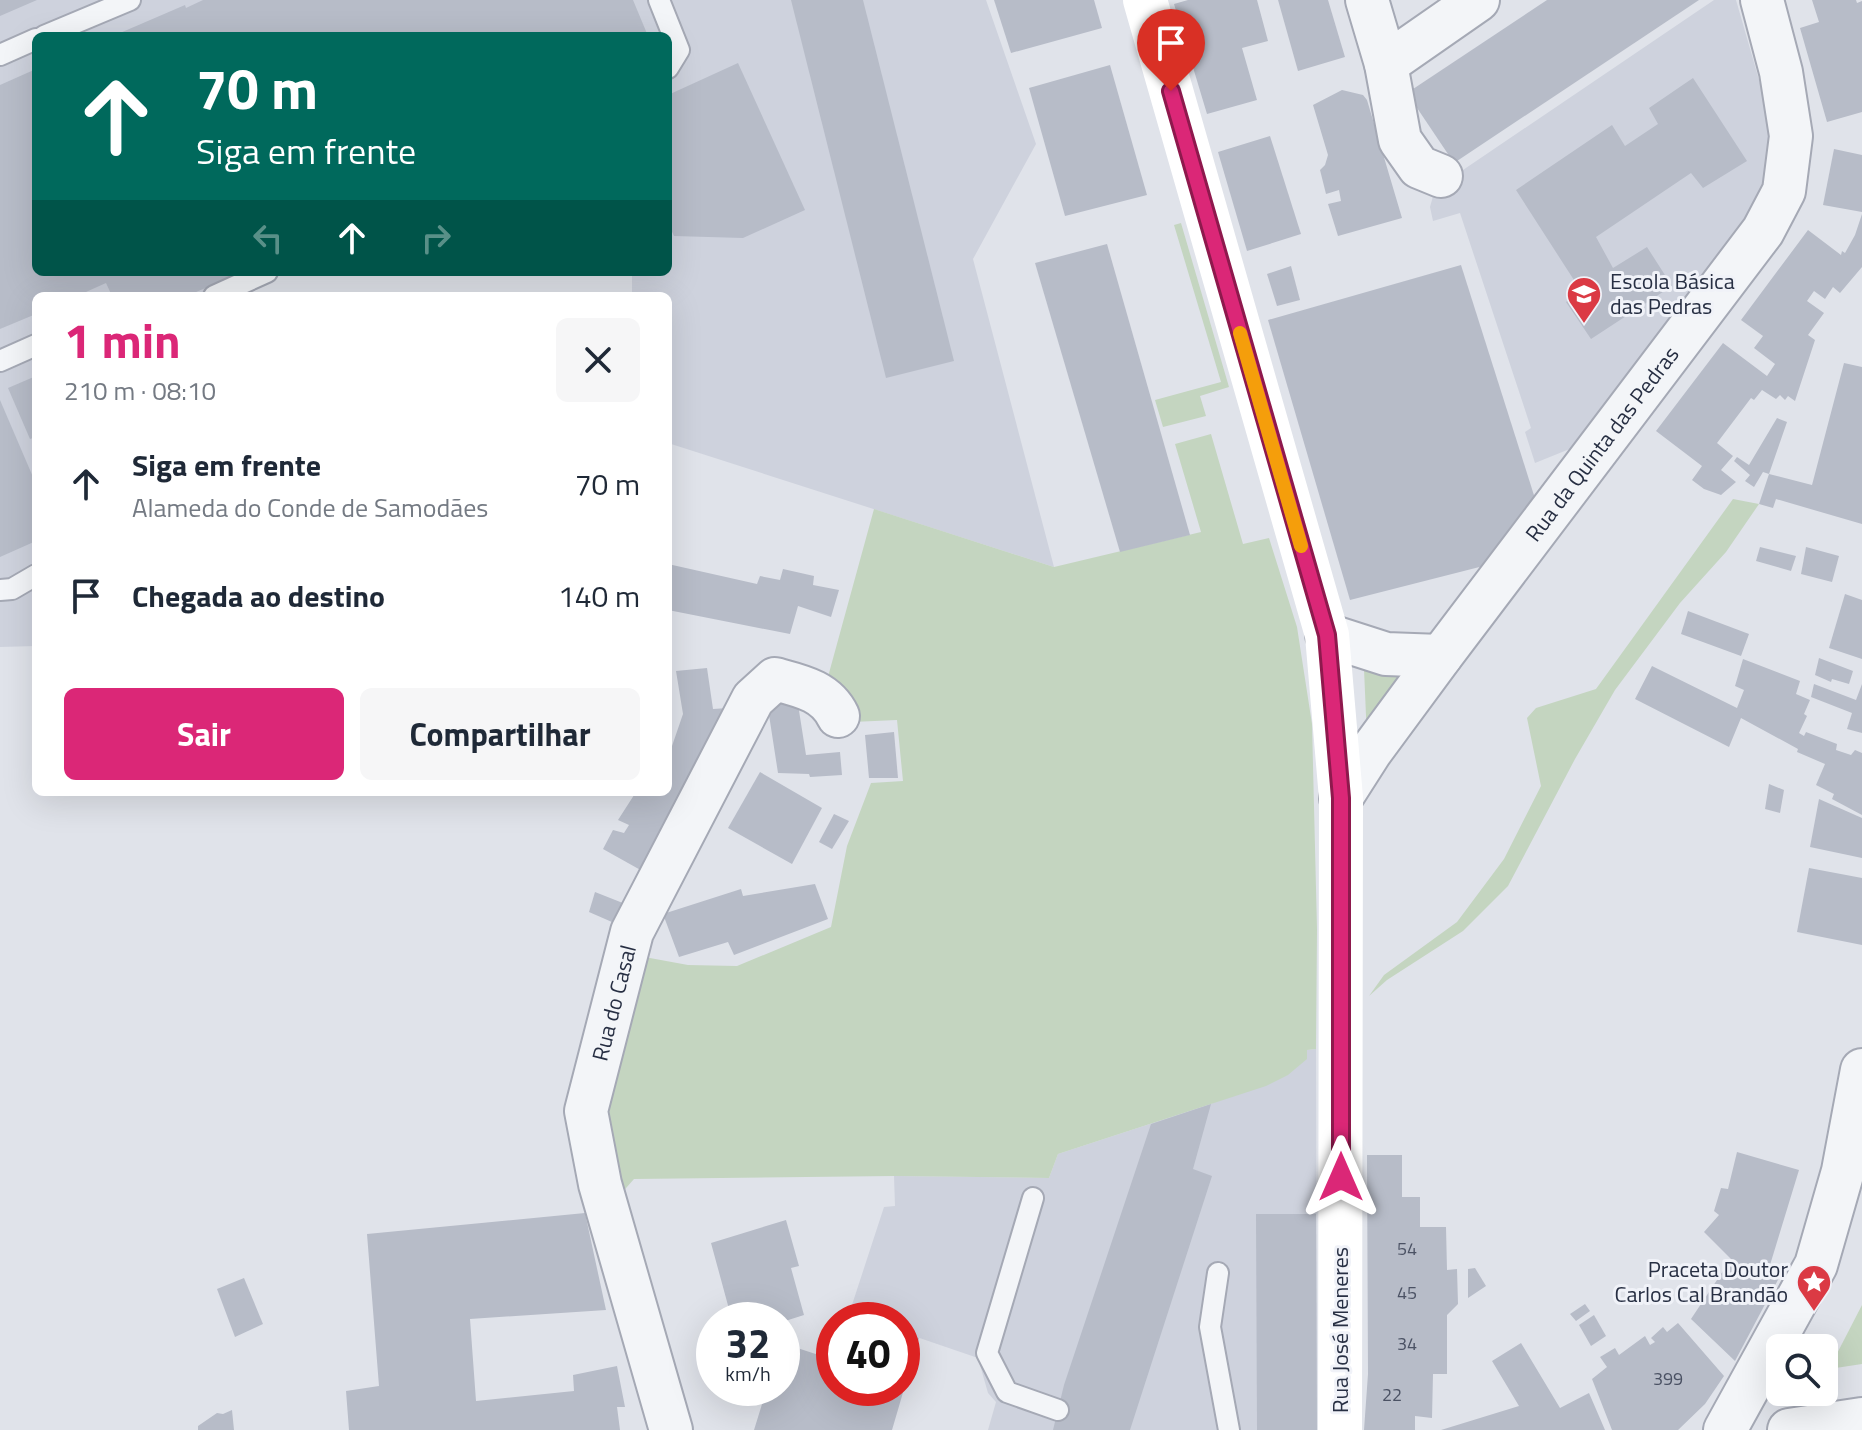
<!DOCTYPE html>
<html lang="pt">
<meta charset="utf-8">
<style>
body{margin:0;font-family:"Titillium Web",sans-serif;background:#f6f6f7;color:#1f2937;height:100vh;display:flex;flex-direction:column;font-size:30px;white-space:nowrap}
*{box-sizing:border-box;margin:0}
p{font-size:26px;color:#747a83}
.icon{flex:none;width:44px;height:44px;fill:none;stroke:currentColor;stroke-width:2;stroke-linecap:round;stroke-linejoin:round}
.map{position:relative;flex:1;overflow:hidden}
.panel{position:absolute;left:32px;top:292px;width:640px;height:504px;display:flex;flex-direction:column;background:#fff;border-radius:12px;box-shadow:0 8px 32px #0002}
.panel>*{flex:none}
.hud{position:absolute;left:32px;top:32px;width:640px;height:244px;border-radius:12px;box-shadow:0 8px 32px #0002;background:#00695c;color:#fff;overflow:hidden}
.fabs{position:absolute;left:1766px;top:1334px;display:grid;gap:16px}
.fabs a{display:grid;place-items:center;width:72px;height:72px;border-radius:12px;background:#fff;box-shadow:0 8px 32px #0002;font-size:40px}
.speed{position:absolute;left:696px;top:1302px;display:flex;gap:16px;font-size:40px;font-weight:700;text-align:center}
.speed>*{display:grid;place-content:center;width:104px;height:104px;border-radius:50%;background:#fff;box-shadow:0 8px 32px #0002;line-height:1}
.speed small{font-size:20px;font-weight:400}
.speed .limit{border:12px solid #d22;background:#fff;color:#111}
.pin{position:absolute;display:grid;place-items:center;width:68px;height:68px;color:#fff;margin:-82px -34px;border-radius:50% 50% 50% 0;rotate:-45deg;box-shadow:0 0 8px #0007}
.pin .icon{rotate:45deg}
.me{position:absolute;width:88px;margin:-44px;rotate:0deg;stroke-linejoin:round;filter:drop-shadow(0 0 6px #0008)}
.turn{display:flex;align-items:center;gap:28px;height:168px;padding:0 32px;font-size:36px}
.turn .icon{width:104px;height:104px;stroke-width:2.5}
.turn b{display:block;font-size:56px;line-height:68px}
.lanes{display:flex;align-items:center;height:76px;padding:0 32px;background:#0003;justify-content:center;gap:40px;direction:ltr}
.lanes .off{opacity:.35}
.round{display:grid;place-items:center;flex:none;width:84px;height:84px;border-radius:12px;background:#f6f6f7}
.summary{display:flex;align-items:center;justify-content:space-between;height:136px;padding:0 32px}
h1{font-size:48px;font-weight:700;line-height:60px;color:#db2777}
.cta{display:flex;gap:16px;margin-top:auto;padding:16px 32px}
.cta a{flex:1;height:92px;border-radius:12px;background:#db2777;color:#fff;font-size:32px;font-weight:700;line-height:92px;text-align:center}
.cta a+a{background:#f6f6f7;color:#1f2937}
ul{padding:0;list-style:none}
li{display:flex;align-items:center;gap:24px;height:112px;padding:0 32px}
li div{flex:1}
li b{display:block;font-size:30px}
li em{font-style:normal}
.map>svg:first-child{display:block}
.built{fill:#ced2dd}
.green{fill:#c4d5c0}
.building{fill:#b7bcc8}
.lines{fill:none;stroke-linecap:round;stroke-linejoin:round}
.lane-casing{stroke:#a5a9b5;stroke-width:24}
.street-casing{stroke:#a5a9b5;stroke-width:46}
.lane{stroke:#f3f5f8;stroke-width:20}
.street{stroke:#f3f5f8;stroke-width:42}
.secondary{stroke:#fff;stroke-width:44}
.route-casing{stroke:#8e194d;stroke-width:20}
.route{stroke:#db2777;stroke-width:14}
.slow{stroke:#f59e0b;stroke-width:14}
.labels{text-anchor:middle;stroke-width:6;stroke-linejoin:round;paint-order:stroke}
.number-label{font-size:18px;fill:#4b5264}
.poi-label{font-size:22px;fill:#272f43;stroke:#f0f2f8;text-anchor:start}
.street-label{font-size:22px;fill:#272f43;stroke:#f0f2f8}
</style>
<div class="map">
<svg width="1862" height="1430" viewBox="0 0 1862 1430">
<rect width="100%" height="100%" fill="#e0e3ea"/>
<g class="built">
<path d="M0 0H986L1036 144 973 259 1054 567 668 443V296H632V272H668V36H36V272H283L229 296H36V646L0 647Z"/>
<path d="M1714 0H1736L1778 146 1775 184 1582 444 1535 463 1525 432 1531 428 1460 213 1433 221 1430 207 1435 189Z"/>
<path d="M1316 1049 1317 1430H988L996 1402 988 1393 978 1358 902 1332V1320H867L849 1314 884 1207 895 1206 894 1176 1049 1178 1058 1154 1211 1104 1307 1050Z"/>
</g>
<g class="green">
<path d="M1181 223 1229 387 1200 396 1206 416 1163 427 1155 400 1221 382 1174 225Z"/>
<path d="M1211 434 1243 544 1269 538 1297 627 1312 724 1317 929 1316 1049 1307 1050V1059L1288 1075 1266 1086 1058 1154 1049 1178 894 1176 634 1179 619 1196 594 1114 639 956 688 965 737 966 831 927 847 846 871 783 903 781 897 720 852 722 826 684 874 509 1054 567 1201 532 1175 444Z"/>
<path d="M1733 499 1759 504 1726 552 1680 603 1615 690 1575 759 1508 886 1463 931 1387 980 1369 996 1384 975 1457 922 1504 859 1541 786 1527 718 1536 708 1596 689Z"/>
<path d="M1364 669 1413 676 1367 739Z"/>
<path d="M1862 1305V1364L1829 1369Z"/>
</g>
<g class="building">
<path d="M0 0H37L0 16Z"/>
<path d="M203 0H633L648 36H113L185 5 186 8Z"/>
<path d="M791 0H863L954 361 886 378Z"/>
<path d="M994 0H1094L1102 28 1011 53Z"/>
<path d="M1188 0H1257L1268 41 1242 48 1257 100 1207 114 1174 4Z"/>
<path d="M1278 0H1328L1345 57 1298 71Z"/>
<path d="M1547 0H1699L1454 163 1407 93Z"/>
<path d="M1812 0H1856L1857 3 1862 1V112L1827 122 1800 28 1819 22Z"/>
<path d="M738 63 805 210 743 238 674 236 668 223V95Z"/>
<path d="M1110 65 1147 195 1065 216 1029 88Z"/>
<path d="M36 69V272H242L187 296H112L106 283 77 296H36V314L0 329V85Z"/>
<path d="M1693 78 1747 161 1703 188 1691 173 1596 237 1613 268 1647 247 1672 286 1591 339 1566 302 1581 291 1516 190 1612 125 1625 146 1658 124 1649 108Z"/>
<path d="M1342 90 1363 95 1367 100 1402 218 1338 236 1328 204 1341 201 1339 190 1326 194 1320 170 1325 165 1328 155 1313 105Z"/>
<path d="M1270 136 1301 234 1247 251 1218 152Z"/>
<path d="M1834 149 1862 155V212L1823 205Z"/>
<path d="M1862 214V267L1840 293 1833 287 1825 299 1814 291 1807 301 1824 313 1808 335 1815 340 1795 401 1788 396 1785 400 1780 395 1776 399 1762 390 1754 400 1751 398 1717 443 1733 456 1721 470 1736 482 1721 495 1704 489 1692 480 1702 466 1656 431 1723 343 1767 376 1775 364 1754 348 1763 336 1741 320 1808 230 1841 255 1842 251 1845 253 1855 235Z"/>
<path d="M1107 244 1190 535 1120 552 1035 263Z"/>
<path d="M1461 265 1539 511 1503 561 1350 600 1268 320Z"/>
<path d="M1291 266 1300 300 1277 306 1267 274Z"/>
<path d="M1844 363 1862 367V524L1776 499 1773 508 1759 504 1769 474 1812 485Z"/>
<path d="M36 376V437L30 439 8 388Z"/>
<path d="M0 400 36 484V541L0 557Z"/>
<path d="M1777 418 1787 422 1769 474 1763 472 1754 487 1745 481 1750 475 1734 461 1737 457 1749 465Z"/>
<path d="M1760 547 1796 556 1791 571 1756 561Z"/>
<path d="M1806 547 1839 556 1832 582 1801 574Z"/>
<path d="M668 564 757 584 760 576 780 580 783 569 814 576 813 585 839 590 831 617 798 606 790 634 668 610Z"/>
<path d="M1845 594 1862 600V659L1829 648Z"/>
<path d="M1688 611 1749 634 1741 656 1681 634Z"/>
<path d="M1819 658 1853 671 1849 684 1832 679 1831 682 1815 675Z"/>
<path d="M1743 659 1800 681 1796 694 1810 700 1804 714 1807 716 1799 733 1804 736 1806 732 1837 744 1836 750 1851 755 1855 750 1862 753V815L1832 799 1834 794 1816 785 1825 764 1797 752 1798 749 1741 718 1729 747 1635 699 1652 666 1737 708 1744 690 1735 686Z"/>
<path d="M707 668 713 709 728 708 653 877 603 849 613 830 624 833 629 825 618 820 636 792H668V749L672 746 683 714 676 671Z"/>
<path d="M1814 684 1856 700 1862 684V733L1847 729 1852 713 1811 697Z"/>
<path d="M797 698 806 755 840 752 842 775 810 777 809 774 778 773 767 702Z"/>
<path d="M894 732 898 778H869L865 735Z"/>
<path d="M760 772 822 808 792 864 728 828Z"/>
<path d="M1769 784 1784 790 1780 813 1765 809Z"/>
<path d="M1819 799 1862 818V858L1810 847Z"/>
<path d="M834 814 849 821 832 849 819 842Z"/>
<path d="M1809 868 1862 878V945L1797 932Z"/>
<path d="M815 884 828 919 734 955 728 942 679 957 663 914 741 889 743 896Z"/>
<path d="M595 892 638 909 628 929 589 912Z"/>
<path d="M1211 1104 1193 1169 1212 1176 1130 1430H1053L1064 1385 1151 1124Z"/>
<path d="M1737 1152 1799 1170 1770 1265 1781 1274 1735 1361 1691 1319 1731 1259 1704 1232 1719 1215 1714 1211 1721 1188 1728 1189Z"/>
<path d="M1367 1155H1402V1197H1420V1227H1446L1447 1270 1457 1269 1458 1304 1447 1315V1374H1433L1432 1418 1415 1416V1430H1364L1368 1374Z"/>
<path d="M585 1213 606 1310 470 1319 476 1401 574 1391 573 1375 617 1366 625 1407H617L620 1430H349L346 1391 379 1386 367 1234Z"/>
<path d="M1256 1214H1316L1317 1430H1257Z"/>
<path d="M786 1220 799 1266 791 1268 804 1315 782 1322 732 1320 711 1243Z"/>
<path d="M1475 1268 1486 1286 1468 1298V1269Z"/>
<path d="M244 1278 263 1324 235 1337 217 1289Z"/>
<path d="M1585 1304 1590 1311 1576 1321 1570 1314Z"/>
<path d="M1594 1315 1606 1336 1591 1346 1579 1325Z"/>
<path d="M1678 1323 1724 1376 1705 1404 1678 1430H1612L1592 1379 1607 1367 1600 1357 1615 1348 1619 1355 1645 1336 1650 1345 1655 1342 1651 1338 1663 1327 1667 1332Z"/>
<path d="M902 1332 919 1338 892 1430H754L767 1388H782V1343L834 1360V1388H902Z"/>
<path d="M1521 1343 1560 1408 1589 1393 1605 1430H1441L1519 1406 1492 1361Z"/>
<path d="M232 1410 234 1430H198V1426L217 1413 223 1414Z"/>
</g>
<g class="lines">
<g class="lane-casing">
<g id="lane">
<path d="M659 0 679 50 668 68"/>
<path d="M44 36 130 0"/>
<path d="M0 55 36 39"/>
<path d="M214 296 267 272"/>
<path d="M0 361 36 345"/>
<path d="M0 590 12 589 36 575"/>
<path d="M1033 1198 987 1353 1007 1392 1058 1410"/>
<path d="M1218 1273 1210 1327 1229 1430"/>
</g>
</g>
<g class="street-casing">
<g id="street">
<path d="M1367 0 1386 64 1400 140 1419 167 1441 176"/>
<path d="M1386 64 1478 0"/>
<path d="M1327 635 1386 654 1441 656"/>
<path id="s1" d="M1341 798 1371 751 1441 656 1763 231 1784 191 1791 136 1781 72 1762 0"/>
<path id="s2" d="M671 1430 600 1184 586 1111 632 932 753 699 775 679C801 686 826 691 838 716"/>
<path d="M1725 1430 1816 1265 1843 1171 1862 1070"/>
<path d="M1789 1430 1862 1419"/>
</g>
</g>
<use href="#lane" class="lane"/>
<use href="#street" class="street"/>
<path class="secondary" d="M1145 0 1327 635 1341 798 1340 1430"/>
</g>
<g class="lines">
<g class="route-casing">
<path id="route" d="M1171 91 1327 635 1341 798V1177"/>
</g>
<use href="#route" class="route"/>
<path class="slow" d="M1240 333 1301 546"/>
</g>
<defs>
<g id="school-pin" transform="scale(1.8)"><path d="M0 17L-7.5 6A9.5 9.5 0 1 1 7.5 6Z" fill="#db3a44" stroke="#f0f2f8"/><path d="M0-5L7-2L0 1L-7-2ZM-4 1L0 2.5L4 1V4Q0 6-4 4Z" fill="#fff"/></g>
<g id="sight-pin" transform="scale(1.8)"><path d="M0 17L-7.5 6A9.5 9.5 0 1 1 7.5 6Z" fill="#db3a44" stroke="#f0f2f8"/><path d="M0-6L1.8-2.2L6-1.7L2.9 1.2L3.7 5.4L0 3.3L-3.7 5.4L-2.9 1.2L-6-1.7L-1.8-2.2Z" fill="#fff"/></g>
</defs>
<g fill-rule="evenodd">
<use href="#school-pin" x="1584" y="294"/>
<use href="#sight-pin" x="1814" y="1282"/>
</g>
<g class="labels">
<g class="number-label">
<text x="1407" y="1255">54</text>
<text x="1407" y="1299">45</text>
<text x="1407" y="1350">34</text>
<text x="1668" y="1385">399</text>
<text x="1392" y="1401">22</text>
</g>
<g class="poi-label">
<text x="1610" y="289">Escola Básica<tspan x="1610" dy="25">das Pedras</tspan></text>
<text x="1788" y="1277" text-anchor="end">Praceta Doutor<tspan x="1788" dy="25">Carlos Cal Brandão</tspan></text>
</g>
<g class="street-label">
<text dy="8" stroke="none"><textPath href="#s1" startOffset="440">Rua da Quinta das Pedras</textPath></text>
<text dy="8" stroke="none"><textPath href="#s2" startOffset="442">Rua do Casal</textPath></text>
<text transform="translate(1340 1330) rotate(-90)" y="8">Rua José Meneres</text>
</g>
</g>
</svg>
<div class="fabs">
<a><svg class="icon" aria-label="search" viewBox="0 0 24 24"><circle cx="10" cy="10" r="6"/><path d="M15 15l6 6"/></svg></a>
</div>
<div class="speed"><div>32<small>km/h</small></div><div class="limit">40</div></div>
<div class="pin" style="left:1171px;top:91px;background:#d93025"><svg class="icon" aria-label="arrive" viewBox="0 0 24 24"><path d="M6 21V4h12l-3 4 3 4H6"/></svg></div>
<svg class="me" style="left:1341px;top:1177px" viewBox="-20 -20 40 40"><path d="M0-17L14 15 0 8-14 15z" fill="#db2777" stroke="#fff" stroke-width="4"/></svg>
<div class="hud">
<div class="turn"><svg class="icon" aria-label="ahead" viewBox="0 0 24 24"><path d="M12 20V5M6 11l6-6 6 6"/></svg><div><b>70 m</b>Siga em frente</div></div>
<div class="lanes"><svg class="icon off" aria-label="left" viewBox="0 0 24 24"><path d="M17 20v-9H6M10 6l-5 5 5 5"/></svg><svg class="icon" aria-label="ahead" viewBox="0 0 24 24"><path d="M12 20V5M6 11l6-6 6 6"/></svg><svg class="icon off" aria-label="right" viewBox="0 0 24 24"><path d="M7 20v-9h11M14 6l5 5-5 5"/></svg></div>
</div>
<section class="panel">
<div class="summary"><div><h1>1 min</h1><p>210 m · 08:10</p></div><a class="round"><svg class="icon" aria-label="close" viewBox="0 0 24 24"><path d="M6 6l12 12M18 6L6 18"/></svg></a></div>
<ul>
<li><svg class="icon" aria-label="ahead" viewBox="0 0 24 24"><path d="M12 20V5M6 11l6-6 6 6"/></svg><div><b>Siga em frente</b><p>Alameda do Conde de Samodães</p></div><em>70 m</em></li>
<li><svg class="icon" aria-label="arrive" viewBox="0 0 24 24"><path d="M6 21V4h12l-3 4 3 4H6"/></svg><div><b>Chegada ao destino</b></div><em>140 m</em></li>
</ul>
<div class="cta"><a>Sair</a><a>Compartilhar</a></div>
</section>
</div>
